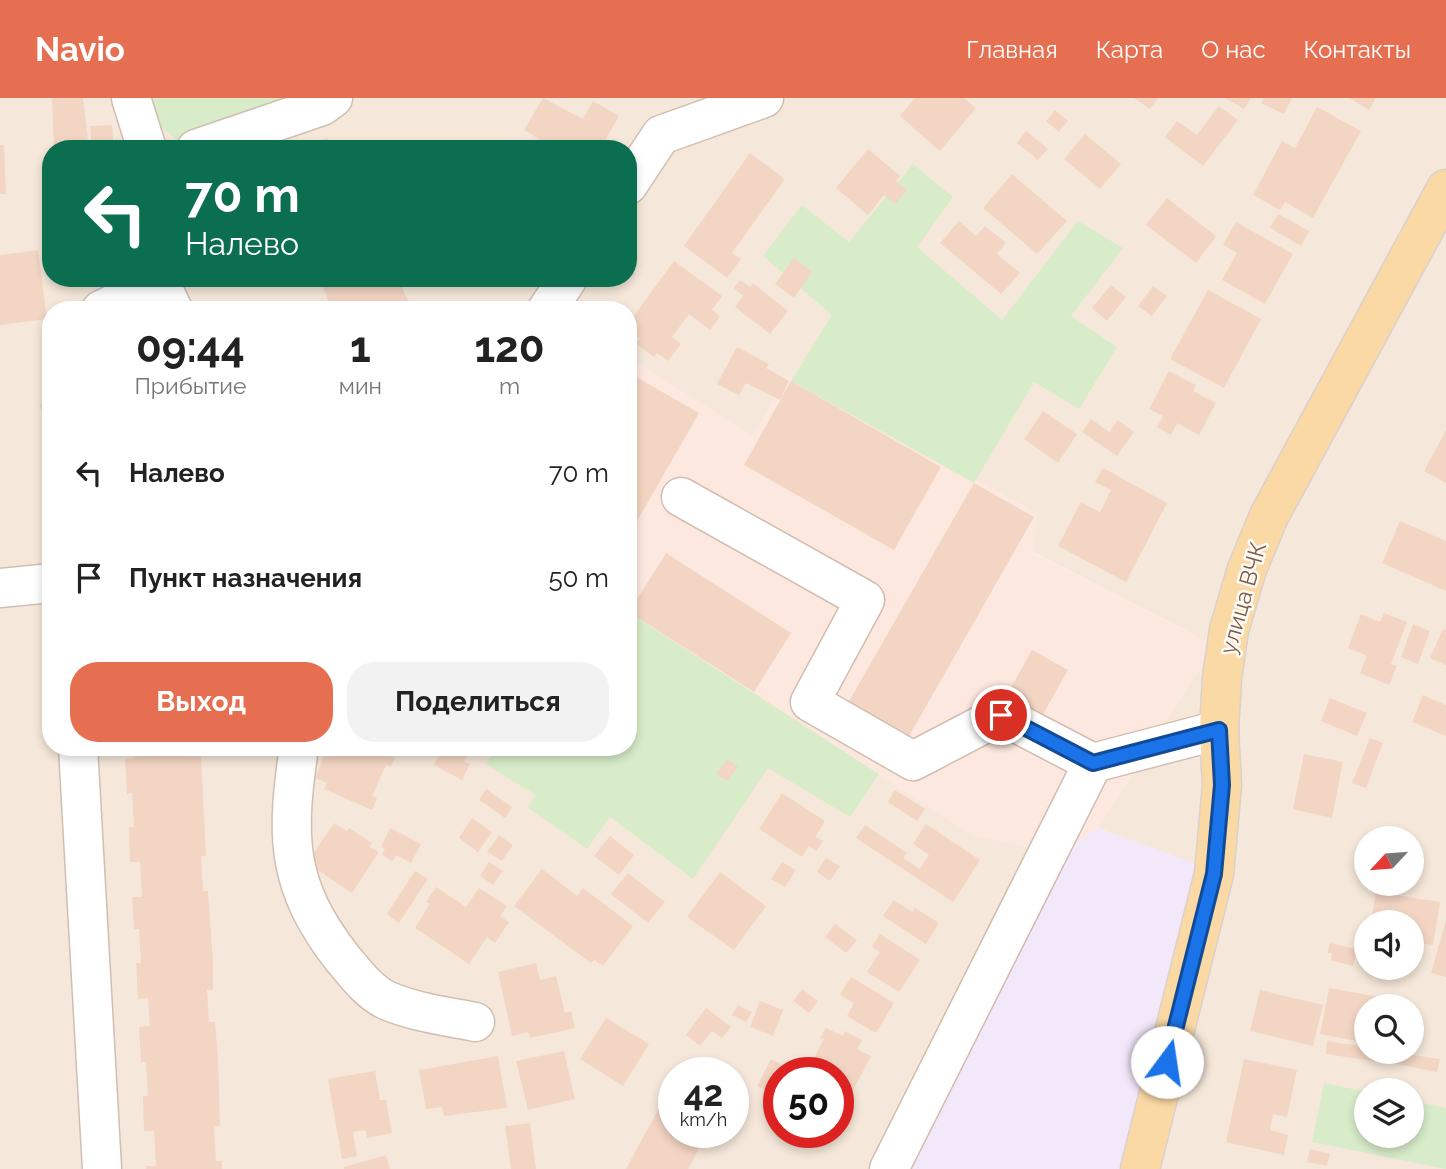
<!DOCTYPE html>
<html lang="ru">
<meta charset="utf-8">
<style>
body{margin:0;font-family:Raleway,sans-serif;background:#f2f2f2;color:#222;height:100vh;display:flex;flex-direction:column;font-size:26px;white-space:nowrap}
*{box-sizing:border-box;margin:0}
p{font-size:23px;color:#767676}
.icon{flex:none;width:38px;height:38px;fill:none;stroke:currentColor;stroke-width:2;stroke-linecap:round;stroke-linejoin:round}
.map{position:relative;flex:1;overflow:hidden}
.panel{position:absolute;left:42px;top:203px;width:595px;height:455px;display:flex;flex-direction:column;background:#fff;border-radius:28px;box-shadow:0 4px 10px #0003}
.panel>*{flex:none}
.guide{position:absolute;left:42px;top:42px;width:595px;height:147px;border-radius:28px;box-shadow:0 4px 10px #0003;background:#0b6e4f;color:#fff;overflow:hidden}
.needle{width:46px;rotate:244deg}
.controls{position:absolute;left:1354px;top:728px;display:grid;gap:14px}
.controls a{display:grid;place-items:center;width:70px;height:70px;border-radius:50%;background:#fff;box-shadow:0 4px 10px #0003;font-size:35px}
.speed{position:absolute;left:658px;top:959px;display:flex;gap:14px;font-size:35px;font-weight:700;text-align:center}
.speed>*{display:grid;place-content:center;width:91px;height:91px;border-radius:50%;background:#fff;box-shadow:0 4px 10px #0003;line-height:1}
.speed small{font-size:18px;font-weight:400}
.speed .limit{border:10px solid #d22;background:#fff;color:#111}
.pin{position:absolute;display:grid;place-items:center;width:60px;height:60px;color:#fff;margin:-30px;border:4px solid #fff;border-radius:50%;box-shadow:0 2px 7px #0007}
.me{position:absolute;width:77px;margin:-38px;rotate:14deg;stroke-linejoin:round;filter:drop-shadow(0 0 5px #0008)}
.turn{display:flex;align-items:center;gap:24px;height:147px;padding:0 28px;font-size:32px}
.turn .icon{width:91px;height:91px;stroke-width:2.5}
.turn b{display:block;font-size:49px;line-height:60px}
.eta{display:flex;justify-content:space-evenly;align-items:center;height:119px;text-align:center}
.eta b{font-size:42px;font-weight:700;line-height:49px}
.cta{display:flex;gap:14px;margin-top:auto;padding:14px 28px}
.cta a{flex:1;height:80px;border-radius:28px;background:#e76f51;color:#fff;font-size:28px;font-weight:700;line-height:80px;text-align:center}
.cta a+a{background:#f2f2f2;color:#222}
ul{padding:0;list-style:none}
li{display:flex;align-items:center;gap:21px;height:105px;padding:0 28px}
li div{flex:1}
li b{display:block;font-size:26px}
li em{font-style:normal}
header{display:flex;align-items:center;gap:42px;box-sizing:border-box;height:98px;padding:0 35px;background:#e76f51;color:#fff}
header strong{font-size:33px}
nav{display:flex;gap:38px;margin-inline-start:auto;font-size:24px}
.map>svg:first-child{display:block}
.residential{fill:#f5e8da;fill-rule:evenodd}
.commercial{fill:#fde8e0}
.education{fill:#f3e8fa}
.green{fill:#d8ecc9}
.building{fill:#f3d5c3}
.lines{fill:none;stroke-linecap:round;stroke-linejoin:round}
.minor-casing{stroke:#d1beb0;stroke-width:41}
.major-casing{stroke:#dad1cd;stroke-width:41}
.minor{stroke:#fff;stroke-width:38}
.major{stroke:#fbd9a5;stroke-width:38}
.route-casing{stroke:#114b97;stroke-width:18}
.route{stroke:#1a73e8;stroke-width:12}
.labels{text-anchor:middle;stroke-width:5;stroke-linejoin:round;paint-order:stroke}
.street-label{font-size:23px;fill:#7a5c4d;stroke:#fffaf3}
</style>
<header>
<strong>Navio</strong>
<nav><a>Главная</a><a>Карта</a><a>О нас</a><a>Контакты</a></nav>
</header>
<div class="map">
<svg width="1446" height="1071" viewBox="0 0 1446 1071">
<rect width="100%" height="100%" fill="#fdf6ec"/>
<path class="residential" d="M0 0H1446V1071H1130L1203 769 1098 730 1214 547 1033 454 788 278 753 339 628 259V212H51V649H628V515L1061 755 903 1071H0ZM51 51H628V180H51ZM1367 740H1412V786H1367ZM1367 824H1412V870H1367ZM1367 908H1412V954H1367ZM674 975H733V1034H674ZM779 975H838V1034H779ZM1367 992H1412V1038H1367Z"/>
<path class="commercial" d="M628 259 753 338 787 277 1037 415 1034 455 1214 547 1098 730 1061 755 973 738 628 515Z"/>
<path class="education" d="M1098 730 1204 769 1129 1071H901L1061 755Z"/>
<g class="green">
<path d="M146 0H308L177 43 153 21Z"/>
<path d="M913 66 953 99 917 149 1002 222 1078 123 1123 150 1071 218 1117 249 1079 311 1034 284 974 385 791 283 832 217 763 158 802 107 849 144Z"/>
<path d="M628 514 879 676 850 719 768 670 693 781 610 719 587 751 527 709 536 697 486 666 493 653 488 649H628Z"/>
<path d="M1324 985 1367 994V1038H1412V1003L1446 1010V1071L1312 1044Z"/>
</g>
<g class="building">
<path d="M52 0H83L89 51H54Z"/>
<path d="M543 0 583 21 593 3 619 18 600 51H556L524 32Z"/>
<path d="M915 0H964L976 10 940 53 900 18Z"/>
<path d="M1134 0H1158L1150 11Z"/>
<path d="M1225 0H1251L1244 11Z"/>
<path d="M1264 0H1292L1284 16 1261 5Z"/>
<path d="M1349 0H1376L1369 12Z"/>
<path d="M1219 8 1238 22 1203 68 1165 39 1177 23 1197 37Z"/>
<path d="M1317 9 1361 33 1313 120 1285 104 1280 112 1253 97 1282 43 1295 50Z"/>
<path d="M1055 12 1068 23 1059 34 1046 23Z"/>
<path d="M112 27 114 51H92L90 28Z"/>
<path d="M1026 33 1048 51 1038 62 1017 45Z"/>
<path d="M1085 36 1121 66 1100 91 1064 61Z"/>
<path d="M327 40 332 51H303Z"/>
<path d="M0 47H4L6 96H0Z"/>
<path d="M868 51 900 78 896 83 907 92 895 106 884 97 868 117 836 90Z"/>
<path d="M750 55 785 81 732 155 741 161 727 180 684 148Z"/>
<path d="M1012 76 1067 123 1037 156 983 110Z"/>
<path d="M1167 100 1216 138 1196 165 1146 127Z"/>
<path d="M1278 116 1309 133 1301 148 1270 130Z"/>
<path d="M959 123 976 138 985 128 1006 145 997 156 1020 175 1001 196 940 145Z"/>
<path d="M1236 124 1293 156 1265 206 1222 182 1237 155 1223 147Z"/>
<path d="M38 152 47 221 0 227V157Z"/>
<path d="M794 160 812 174 794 200 775 186Z"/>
<path d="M674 163 722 198 712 212 720 218 710 232 689 216 672 239 681 246 668 263 657 255 654 259 636 246 640 241 628 233V226Z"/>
<path d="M319 180H398L412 212H320L318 208 329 204Z"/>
<path d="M740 182 750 189 753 185 788 213 770 236 735 209 743 198 734 190Z"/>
<path d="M1111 187 1126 199 1107 223 1092 210Z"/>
<path d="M1153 188 1167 198 1152 218 1138 208Z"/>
<path d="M1208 192 1261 221 1224 290 1170 261Z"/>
<path d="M737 249 769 266 766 270 789 283 780 302 746 285 739 297 717 286Z"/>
<path d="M1169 273 1196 287 1193 293 1216 305 1199 337 1177 325 1171 337 1157 329 1163 318 1149 311Z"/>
<path d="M636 279 699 315 628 439V293Z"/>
<path d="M791 283 941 369 894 452 744 367Z"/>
<path d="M51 302V345L42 327 48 324 39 307Z"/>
<path d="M1043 313 1077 336 1058 365 1024 341Z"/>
<path d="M1091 321 1109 334 1118 322 1134 334 1117 358 1082 334Z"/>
<path d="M1446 332V385L1424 373Z"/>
<path d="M1103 370 1167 405 1126 484 1058 448 1081 404 1100 414 1111 392 1095 384Z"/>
<path d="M974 385 1034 419 908 640 848 605Z"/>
<path d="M1400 423 1446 443V493L1382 465Z"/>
<path d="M666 455 791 535 754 594 629 514Z"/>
<path d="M1384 515 1407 524 1391 566 1397 568 1389 587 1360 575 1367 558 1348 550 1361 516 1380 524Z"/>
<path d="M1413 526 1430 533 1418 566 1401 559Z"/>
<path d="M1443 531 1446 532V567L1430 560Z"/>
<path d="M1032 552 1068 572 1041 620 1005 600Z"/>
<path d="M1423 597 1446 607V638L1412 624Z"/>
<path d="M1330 600 1367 615 1357 638 1321 623Z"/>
<path d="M1370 640 1383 645 1366 690 1352 685Z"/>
<path d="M134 649H195V657H201L206 758H201L203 793H208L213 864V892H207L209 924H215L218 960 220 1028H214L216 1063H222V1071H146V1068H156L154 1033H144L143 998H148L146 964H141L139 929 150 928 148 900 138 901 136 865H141L139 831H134L132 799H142L140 764H130L129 729H134L132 695 127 696 125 661 135 660Z"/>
<path d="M328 649H369L395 660 391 669 386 667 372 698 377 700 372 712 324 691 327 685 315 680Z"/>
<path d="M432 649H458L469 655 464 664 470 666 462 682 434 667 441 654Z"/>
<path d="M1304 656 1343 664 1332 720 1293 711Z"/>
<path d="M727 661 738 669 727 683 716 676Z"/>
<path d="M486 691 512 709 505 720 479 702Z"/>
<path d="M895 692 925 711 917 723 888 704Z"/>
<path d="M782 695 825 723 815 739 823 743 816 753 809 748 802 759 759 731Z"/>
<path d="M472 720 492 734 478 754 459 740Z"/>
<path d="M334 725 347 733 349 730 372 745 369 749 379 754 352 795 307 765Z"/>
<path d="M926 726 980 762 953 804 856 740 865 727 907 755 903 760 920 771 929 757 913 746Z"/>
<path d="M390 730 421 746 411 765 396 757 393 763 382 757 385 751 381 749Z"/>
<path d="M499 737 513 747 502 763 487 754Z"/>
<path d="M610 738 634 757 619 777 594 758Z"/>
<path d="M826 760 840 768 830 783 817 774Z"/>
<path d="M489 764 503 773 493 787 480 778Z"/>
<path d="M782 764 796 772 785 789 771 781Z"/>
<path d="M542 771 577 798 583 790 633 828 603 868 594 862 591 865 514 808Z"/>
<path d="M415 773 428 781 399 825 387 816Z"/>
<path d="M720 774 766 808 734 852 687 819Z"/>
<path d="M628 775 665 804 648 825 611 796Z"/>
<path d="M436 789 466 809 479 790 507 808 500 818 509 824 495 845 487 839 469 866 415 830 430 806 426 804Z"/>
<path d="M1376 794 1440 804 1433 847 1412 844V824H1381L1382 820 1372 819Z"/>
<path d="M894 802 912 814 915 810 939 825 926 846 883 818Z"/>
<path d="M1446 822V879L1431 875Z"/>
<path d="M835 826 857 842 846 855 825 839Z"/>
<path d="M880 836 920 862 899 894 867 874 880 854 872 849Z"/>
<path d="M1330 845 1357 851 1353 868 1331 862 1332 855H1327Z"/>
<path d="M536 865 540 882 556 878 565 915 571 913 575 930 530 940 528 934 512 938 498 874Z"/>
<path d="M851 879 894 905 876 935 847 918 854 905 840 897Z"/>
<path d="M1329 890 1396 902 1395 908H1367V945L1320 936Z"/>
<path d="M802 891 818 903 809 915 793 903Z"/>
<path d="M1260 892 1323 907 1313 948 1250 933Z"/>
<path d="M760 903 783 912 773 938 750 929Z"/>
<path d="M738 907 752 914 746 924 732 917Z"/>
<path d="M706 910 731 929 722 940 712 933 700 948 686 937Z"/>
<path d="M606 920 649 946 623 988 580 961Z"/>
<path d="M826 930 843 938 845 933 862 942 857 951 871 958 838 1021V975H806L824 941 820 940Z"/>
<path d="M1327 943 1367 949V954H1381L1379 964 1326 956Z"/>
<path d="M564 953 575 1001 528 1012 516 963Z"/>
<path d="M1394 954 1440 961 1437 974 1392 965Z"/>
<path d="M498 958 507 1010 444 1018 442 1009 426 1011 419 972Z"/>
<path d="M771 961 798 975H779V999L757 988Z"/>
<path d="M1244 961 1297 972 1287 1019 1273 1016 1270 1032 1288 1037 1284 1057 1226 1044Z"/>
<path d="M375 973 380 1002H386L392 1035 367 1040 366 1032 353 1034 357 1058 342 1061 328 981Z"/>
<path d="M672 986 674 1034H708L688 1071H626Z"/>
<path d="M530 1025 536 1071H511L505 1028Z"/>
<path d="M1310 1051 1330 1056 1327 1068 1307 1064Z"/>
<path d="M386 1057 390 1071H344V1069Z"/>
</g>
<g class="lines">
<g class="minor-casing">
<g id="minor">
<path d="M131 0 147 51"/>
<path d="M196 51 322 8 333 0"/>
<path d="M628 87 661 37 764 0"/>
<path d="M101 212 160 184 173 212"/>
<path d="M547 212 568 180"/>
<path d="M681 399 865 502 810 604 913 663 1001 617 1093 665"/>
<path d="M0 490 51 485"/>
<path d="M78 649 102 1071"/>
<path d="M299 649C286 738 285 787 343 861 355 875 369 894 386 902 413 914 445 918 475 924"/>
<path d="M889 1071 1093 665 1219 632"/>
</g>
</g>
<g class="major-casing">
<path id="major" d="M1140 1071 1214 776 1222 687 1219 632 1222 580 1229 532 1247 471 1269 418 1446 91"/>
</g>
<use href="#minor" class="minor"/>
<use href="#major" class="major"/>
</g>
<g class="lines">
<g class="route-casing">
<path id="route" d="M1001 617 1093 665 1219 632 1222 687 1214 776 1167 964"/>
</g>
<use href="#route" class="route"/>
</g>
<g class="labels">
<g class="street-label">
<text transform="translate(1243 500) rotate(-74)" y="8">улица ВЧК</text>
</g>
</g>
</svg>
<div class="controls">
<a><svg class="needle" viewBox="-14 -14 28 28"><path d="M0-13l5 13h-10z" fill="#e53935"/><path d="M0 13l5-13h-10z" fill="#767676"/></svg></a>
<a><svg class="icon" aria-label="sound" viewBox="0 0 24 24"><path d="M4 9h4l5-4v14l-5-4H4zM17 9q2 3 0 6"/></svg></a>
<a><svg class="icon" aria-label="search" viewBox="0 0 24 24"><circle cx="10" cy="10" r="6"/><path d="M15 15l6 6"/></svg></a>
<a><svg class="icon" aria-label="layers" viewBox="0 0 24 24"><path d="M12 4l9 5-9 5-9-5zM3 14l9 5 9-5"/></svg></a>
</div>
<div class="speed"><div>42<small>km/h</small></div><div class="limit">50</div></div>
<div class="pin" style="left:1001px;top:617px;background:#d93025"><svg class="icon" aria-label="arrive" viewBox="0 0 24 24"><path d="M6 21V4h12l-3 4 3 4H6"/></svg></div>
<svg class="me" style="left:1167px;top:964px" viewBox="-20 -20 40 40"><circle r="19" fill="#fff"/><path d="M0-13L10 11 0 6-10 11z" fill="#1a73e8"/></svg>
<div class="guide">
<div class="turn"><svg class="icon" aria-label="left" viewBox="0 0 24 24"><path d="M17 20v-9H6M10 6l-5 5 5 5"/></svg><div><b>70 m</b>Налево</div></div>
</div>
<section class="panel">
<div class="eta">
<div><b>09:44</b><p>Прибытие</p></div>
<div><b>1</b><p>мин</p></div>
<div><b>120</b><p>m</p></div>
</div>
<ul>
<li><svg class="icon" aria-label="left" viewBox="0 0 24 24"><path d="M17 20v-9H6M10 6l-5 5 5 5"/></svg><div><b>Налево</b></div><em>70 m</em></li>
<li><svg class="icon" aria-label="arrive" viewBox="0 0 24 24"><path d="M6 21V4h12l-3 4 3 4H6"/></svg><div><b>Пункт назначения</b></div><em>50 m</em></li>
</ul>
<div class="cta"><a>Выход</a><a>Поделиться</a></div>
</section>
</div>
